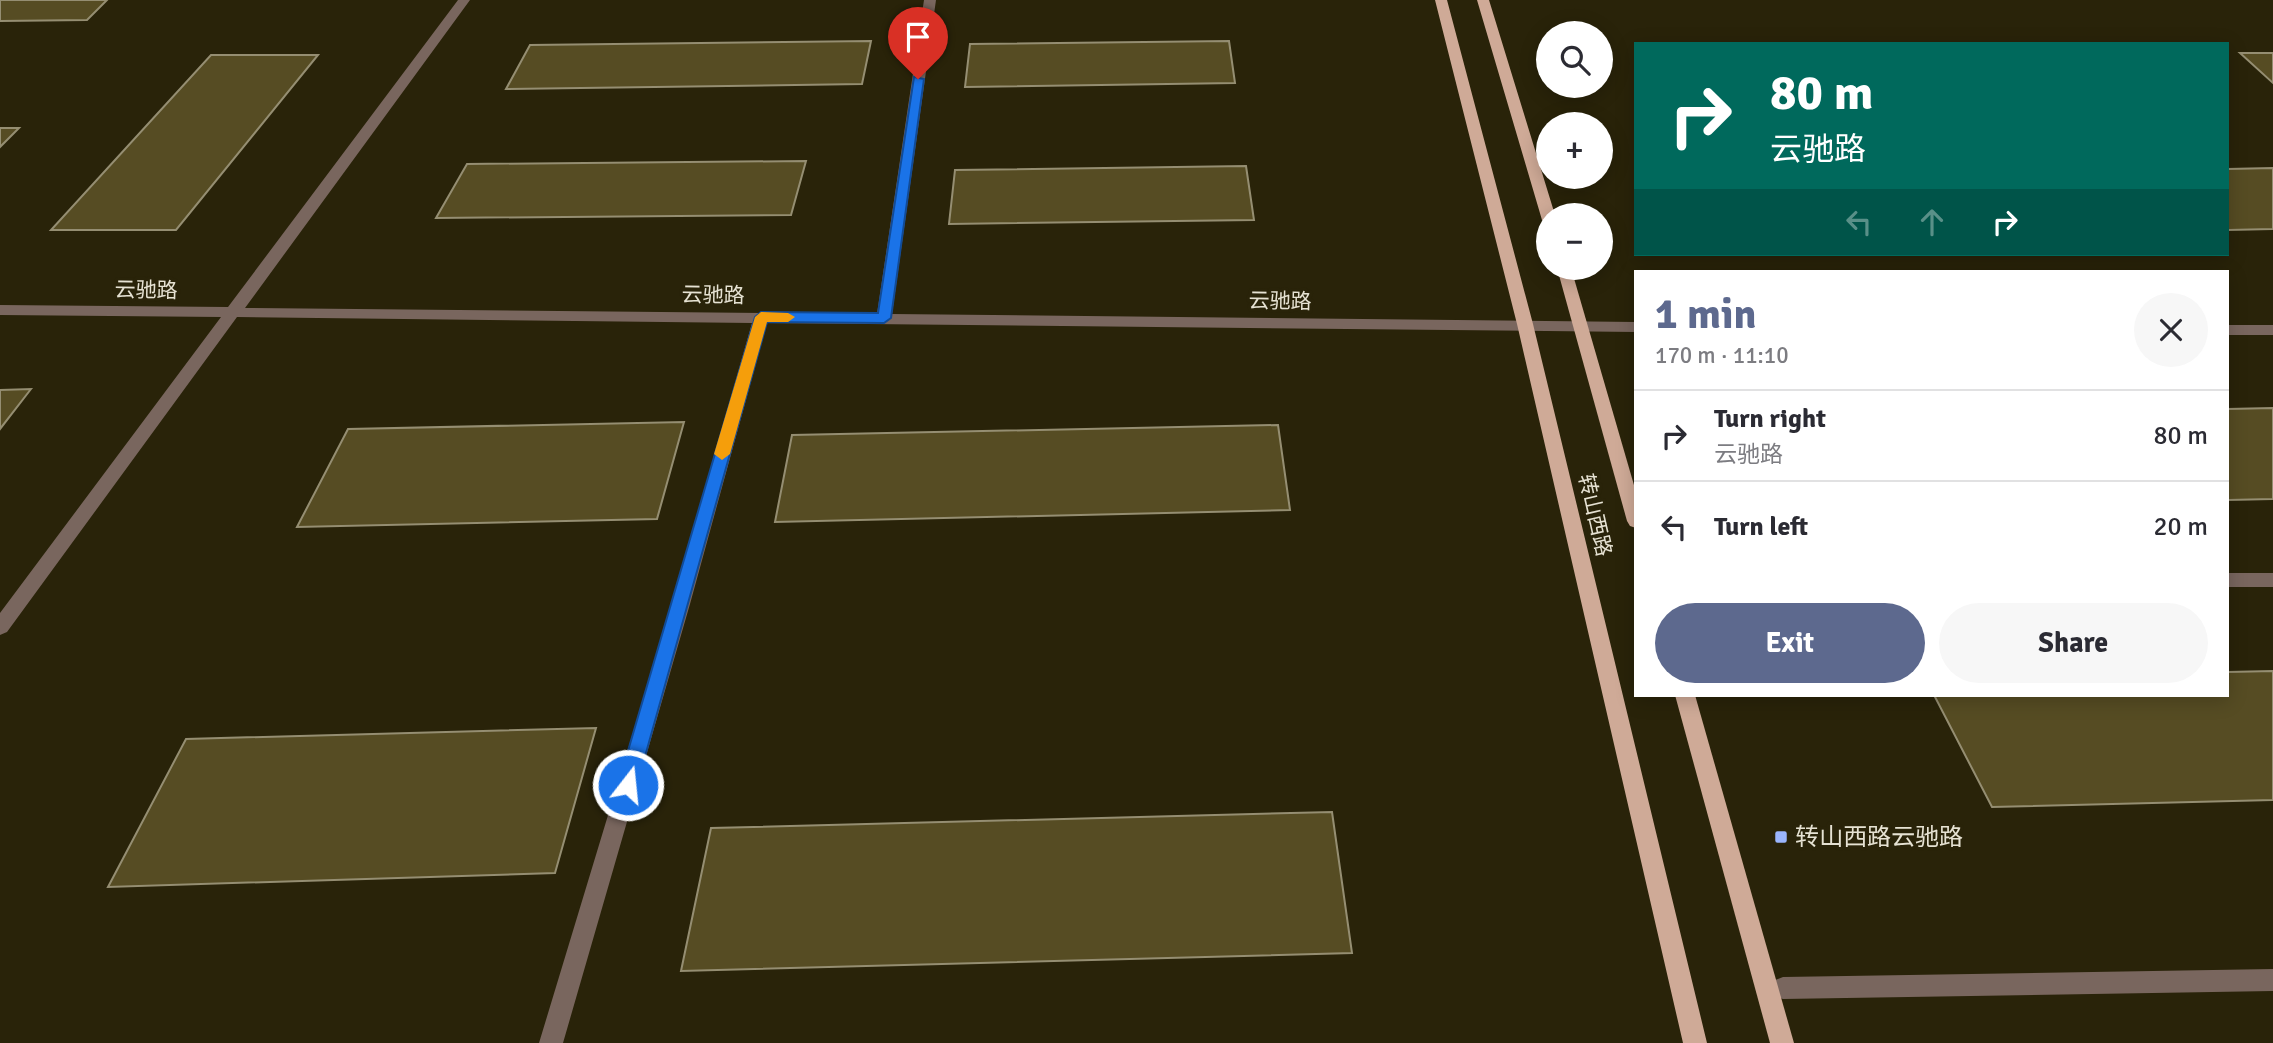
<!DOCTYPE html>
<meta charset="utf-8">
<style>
body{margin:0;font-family:Signika,"Noto Sans SC",sans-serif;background:#f7f7f7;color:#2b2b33;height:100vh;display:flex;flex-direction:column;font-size:26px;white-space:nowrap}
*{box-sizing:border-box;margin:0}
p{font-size:23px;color:#7c7c81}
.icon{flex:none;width:38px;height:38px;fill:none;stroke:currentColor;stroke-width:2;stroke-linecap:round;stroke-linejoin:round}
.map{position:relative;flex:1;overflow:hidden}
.side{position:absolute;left:1634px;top:270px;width:595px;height:427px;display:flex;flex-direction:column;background:#fff;border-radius:0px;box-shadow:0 4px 18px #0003}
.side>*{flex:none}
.top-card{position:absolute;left:1634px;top:42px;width:595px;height:214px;border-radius:0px;box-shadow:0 4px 18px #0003;background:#00695c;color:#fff;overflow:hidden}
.controls{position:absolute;left:1536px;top:21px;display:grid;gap:14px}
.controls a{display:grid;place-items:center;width:77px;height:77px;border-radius:50%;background:#fff;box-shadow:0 4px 18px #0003;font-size:35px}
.pin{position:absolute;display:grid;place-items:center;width:60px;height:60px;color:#fff;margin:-72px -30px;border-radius:50% 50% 50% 0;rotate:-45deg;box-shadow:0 0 7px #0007}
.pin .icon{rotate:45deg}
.me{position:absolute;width:77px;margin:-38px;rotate:16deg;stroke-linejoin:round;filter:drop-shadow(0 0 5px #0008)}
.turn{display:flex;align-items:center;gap:24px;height:147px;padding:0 21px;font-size:32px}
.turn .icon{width:91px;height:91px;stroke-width:2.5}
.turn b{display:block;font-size:49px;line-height:60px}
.lanes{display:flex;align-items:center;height:66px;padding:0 21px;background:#0003;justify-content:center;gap:35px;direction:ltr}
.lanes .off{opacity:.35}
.round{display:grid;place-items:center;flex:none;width:74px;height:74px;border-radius:37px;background:#f7f7f7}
.overview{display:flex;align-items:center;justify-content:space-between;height:119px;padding:0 21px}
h1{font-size:42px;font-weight:800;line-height:52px;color:#5d698e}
.action{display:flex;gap:14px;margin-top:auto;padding:14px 21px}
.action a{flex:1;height:80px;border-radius:42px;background:#5d698e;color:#fff;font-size:28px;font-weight:800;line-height:80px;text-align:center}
.action a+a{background:#f7f7f7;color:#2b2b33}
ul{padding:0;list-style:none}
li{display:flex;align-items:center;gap:21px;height:91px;padding:0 21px;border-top:2px solid #e1e1e2}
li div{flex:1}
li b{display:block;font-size:26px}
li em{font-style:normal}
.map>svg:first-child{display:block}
.building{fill:#564c23;stroke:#958e72;stroke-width:2}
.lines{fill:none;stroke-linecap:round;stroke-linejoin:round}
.minor{fill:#79665e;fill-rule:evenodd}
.major{fill:#cfaa97;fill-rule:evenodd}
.route{fill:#1a73e8;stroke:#114b97;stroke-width:2}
.slow{fill:#f59e0b}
.poi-dot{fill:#9ab5fd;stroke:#292309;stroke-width:2.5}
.labels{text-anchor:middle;stroke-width:7;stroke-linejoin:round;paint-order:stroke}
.street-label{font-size:21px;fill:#e6e2d3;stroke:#292309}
.near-poi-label{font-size:24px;fill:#e6e2d3;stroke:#292309;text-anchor:start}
</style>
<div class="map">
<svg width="2273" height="1043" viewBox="0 0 2273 1043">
<rect width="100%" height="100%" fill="#292309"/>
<g class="building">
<path d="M0 0H107L87 20 0 21Z"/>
<path d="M871 41 862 84 506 89 530 45Z"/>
<path d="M1229 41 1235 83 965 87 970 44Z"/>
<path d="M2240 53H2273V83Z"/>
<path d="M211 55H318L176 230H51Z"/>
<path d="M0 128H19L0 147Z"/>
<path d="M806 161 791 215 436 218 467 164Z"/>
<path d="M1246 166 1254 220 949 224 955 170Z"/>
<path d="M2273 168V229L2228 230V169Z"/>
<path d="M31 389 0 429V390Z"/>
<path d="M2273 408V499L2228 500V409Z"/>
<path d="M684 422 657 519 297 527 348 429Z"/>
<path d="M1278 425 1290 510 775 522 792 435Z"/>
<path d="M2273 671V800L1992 807 1934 695H2228V672Z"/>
<path d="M596 728 555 873 108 887 186 739Z"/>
<path d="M1332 812 1352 953 681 971 711 828Z"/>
</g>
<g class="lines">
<g class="minor">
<path d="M458 0H470L245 308 877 314 924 0H936L892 314 1636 322V332L767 323 690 604 563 1043H539L672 604 752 323 237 317 7 632 0 635V613L221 317 0 315V305L228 307Z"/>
<rect x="2228" y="325" width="45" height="10"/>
<rect x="2228" y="573" width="45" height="14"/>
<path d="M2273 969V991L1783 999 1775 996 1772 988 1775 980 1783 977Z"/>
</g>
<g class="major">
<path d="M1435 0H1447L1533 324 1707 1043H1683L1517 324Z"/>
<path d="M1477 0H1489L1555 215H1549V224L1542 220Z"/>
<path d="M1557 268H1571L1636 492V528L1630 526 1627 521Z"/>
<path d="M1675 695H1695L1794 1043H1770Z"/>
</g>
</g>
<path class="route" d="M914 77 924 79 891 318 884 323 767 322 637 785 634 791 628 793 621 791 618 785 755 317 761 312 878 313Z"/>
<path class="slow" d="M761 312 788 313 795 317 788 322H767L730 454 722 460 714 454 755 317Z"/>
<rect class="poi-dot" x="1774" y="830" width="14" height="14" rx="3.5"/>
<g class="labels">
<g class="street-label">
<text transform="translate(146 290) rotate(1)" y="7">云驰路</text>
<text transform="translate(713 295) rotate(1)" y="7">云驰路</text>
<text transform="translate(1280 301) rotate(1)" y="7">云驰路</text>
<text transform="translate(1595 515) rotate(77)" y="7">转山西路</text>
</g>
<g class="near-poi-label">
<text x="1795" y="845">转山西路云驰路</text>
</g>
</g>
</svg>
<div class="controls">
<a><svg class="icon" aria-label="search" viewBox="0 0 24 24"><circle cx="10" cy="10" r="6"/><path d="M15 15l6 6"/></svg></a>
<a>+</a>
<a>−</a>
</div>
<div class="pin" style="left:918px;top:79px;background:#d93025"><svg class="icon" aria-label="arrive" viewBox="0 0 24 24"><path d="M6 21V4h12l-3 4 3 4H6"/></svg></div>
<svg class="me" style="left:628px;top:785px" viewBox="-20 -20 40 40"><circle r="17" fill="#1a73e8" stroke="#fff" stroke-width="3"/><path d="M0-11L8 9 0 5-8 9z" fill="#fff"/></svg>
<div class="top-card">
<div class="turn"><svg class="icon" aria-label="right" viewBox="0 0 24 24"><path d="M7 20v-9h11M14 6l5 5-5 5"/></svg><div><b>80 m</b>云驰路</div></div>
<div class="lanes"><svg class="icon off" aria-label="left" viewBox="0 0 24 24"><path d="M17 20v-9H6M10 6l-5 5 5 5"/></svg><svg class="icon off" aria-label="ahead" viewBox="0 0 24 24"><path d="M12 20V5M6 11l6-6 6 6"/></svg><svg class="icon" aria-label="right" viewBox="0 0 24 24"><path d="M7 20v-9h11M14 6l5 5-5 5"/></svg></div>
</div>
<section class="side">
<div class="overview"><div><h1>1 min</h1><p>170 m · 11:10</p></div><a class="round"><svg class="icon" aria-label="close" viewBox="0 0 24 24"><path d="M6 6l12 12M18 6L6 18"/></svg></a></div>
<ul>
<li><svg class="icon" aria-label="right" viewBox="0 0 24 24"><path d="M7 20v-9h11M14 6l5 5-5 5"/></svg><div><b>Turn right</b><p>云驰路</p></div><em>80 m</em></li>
<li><svg class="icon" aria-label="left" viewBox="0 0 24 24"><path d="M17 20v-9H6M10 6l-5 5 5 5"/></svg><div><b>Turn left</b></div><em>20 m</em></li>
</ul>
<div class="action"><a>Exit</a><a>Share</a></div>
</section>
</div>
